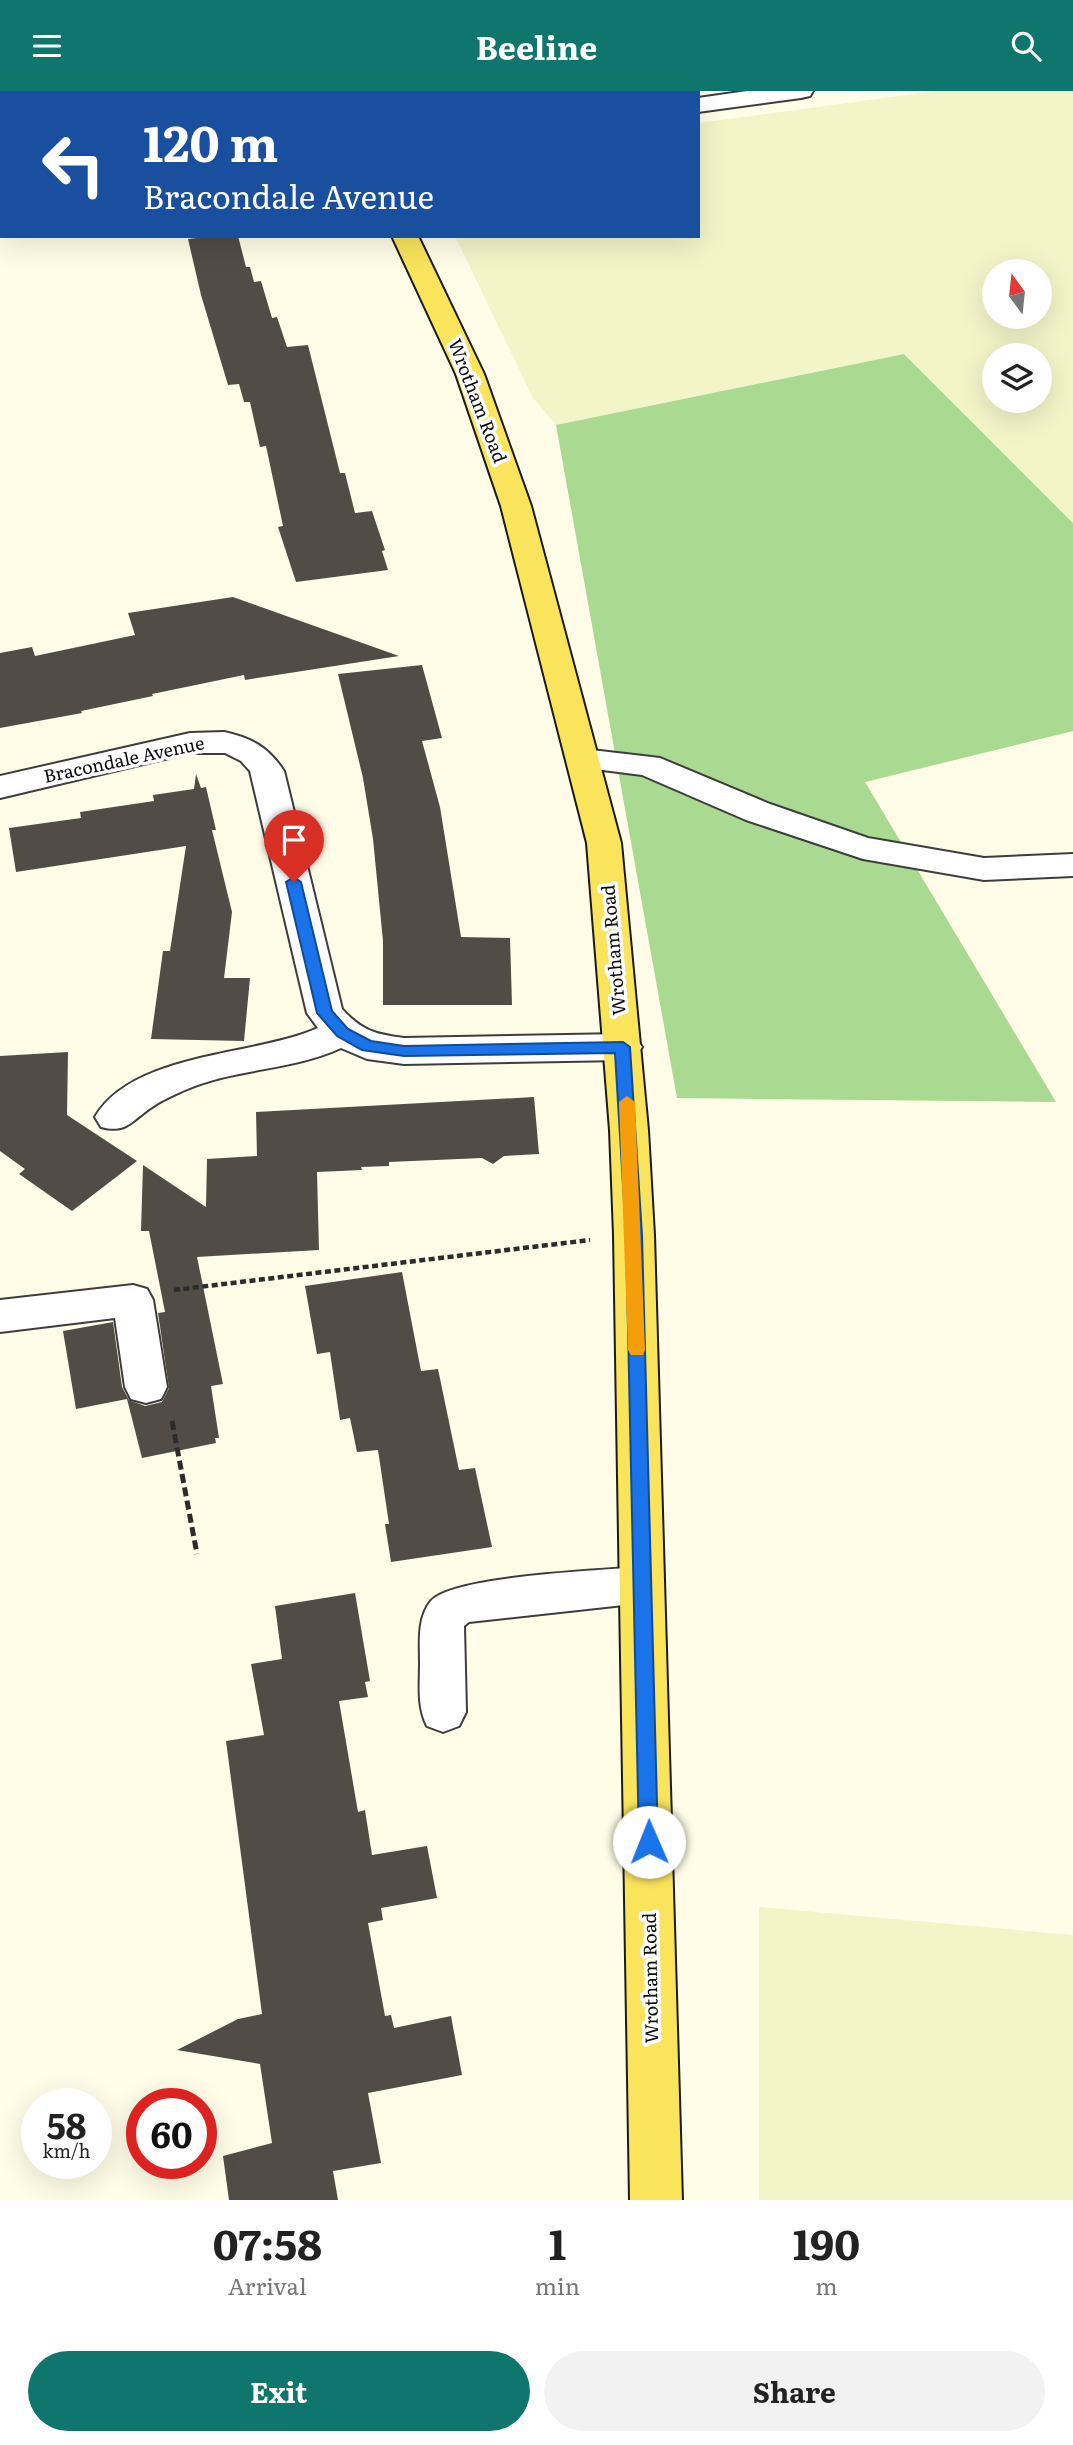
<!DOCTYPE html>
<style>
body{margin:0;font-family:Literata,serif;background:#f2f2f2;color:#222;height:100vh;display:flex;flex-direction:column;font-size:26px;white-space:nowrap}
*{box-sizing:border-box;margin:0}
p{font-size:23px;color:#767676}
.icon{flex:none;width:38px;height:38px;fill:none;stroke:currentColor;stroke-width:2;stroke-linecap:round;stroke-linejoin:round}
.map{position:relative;height:2109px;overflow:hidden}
.side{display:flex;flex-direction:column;background:#fff;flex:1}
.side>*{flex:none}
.banner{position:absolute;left:0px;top:0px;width:700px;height:147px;box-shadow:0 7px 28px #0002;background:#1a4fa0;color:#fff;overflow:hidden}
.needle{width:46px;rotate:345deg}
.tools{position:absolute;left:982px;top:168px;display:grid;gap:14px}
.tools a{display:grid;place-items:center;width:70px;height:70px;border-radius:50%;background:#fff;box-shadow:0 7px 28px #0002;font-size:35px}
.speed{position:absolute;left:21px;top:1997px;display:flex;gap:14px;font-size:35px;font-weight:700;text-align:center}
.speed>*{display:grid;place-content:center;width:91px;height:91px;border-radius:50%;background:#fff;box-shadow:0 7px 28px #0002;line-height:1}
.speed small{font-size:18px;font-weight:400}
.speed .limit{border:10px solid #d22;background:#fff;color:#111}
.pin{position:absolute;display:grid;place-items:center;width:60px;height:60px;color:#fff;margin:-72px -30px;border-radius:50% 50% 50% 0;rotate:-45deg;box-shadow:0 0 7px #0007}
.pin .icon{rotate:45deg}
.me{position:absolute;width:77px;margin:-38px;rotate:359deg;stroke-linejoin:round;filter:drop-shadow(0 0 5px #0008)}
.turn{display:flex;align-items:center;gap:24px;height:147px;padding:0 28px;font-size:32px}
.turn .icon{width:91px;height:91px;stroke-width:2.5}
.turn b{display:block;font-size:49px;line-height:60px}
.eta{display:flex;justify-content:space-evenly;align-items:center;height:119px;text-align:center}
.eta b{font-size:42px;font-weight:700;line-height:49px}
.action{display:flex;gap:14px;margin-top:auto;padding:14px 28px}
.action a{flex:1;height:80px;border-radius:42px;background:#0f766e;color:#fff;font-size:28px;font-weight:700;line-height:80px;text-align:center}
.action a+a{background:#f2f2f2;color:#222}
header{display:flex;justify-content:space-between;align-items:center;height:91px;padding:0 28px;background:#0f766e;color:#fff;font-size:32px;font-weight:700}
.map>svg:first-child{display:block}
.farmland{fill:#f3f4c8;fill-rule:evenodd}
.forest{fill:#aad991}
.building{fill:#524c46}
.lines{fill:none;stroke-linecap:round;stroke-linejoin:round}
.minor-casing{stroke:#3d3d3d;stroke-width:4}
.major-casing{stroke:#1b1b1b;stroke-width:4}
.path-far2{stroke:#2c2c2c;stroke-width:3.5;stroke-dasharray:5 2.5;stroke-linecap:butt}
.path-far1{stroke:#2c2c2c;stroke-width:4.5;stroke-dasharray:6 3.5;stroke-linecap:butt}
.path{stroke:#2c2c2c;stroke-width:5;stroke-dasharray:9 4.5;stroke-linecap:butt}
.minor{fill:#fff;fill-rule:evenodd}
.major{fill:#f9e45c;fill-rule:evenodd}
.route{fill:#1a73e8;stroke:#114b97;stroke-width:2}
.slow{fill:#f59e0b}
.labels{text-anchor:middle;stroke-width:7;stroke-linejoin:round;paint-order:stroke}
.street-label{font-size:18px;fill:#0a0a0a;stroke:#fff}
</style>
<header><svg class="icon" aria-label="menu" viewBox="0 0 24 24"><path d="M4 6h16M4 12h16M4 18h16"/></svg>Beeline<svg class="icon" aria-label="search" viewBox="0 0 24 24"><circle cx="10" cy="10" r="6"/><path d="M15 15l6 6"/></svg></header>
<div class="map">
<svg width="1073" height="2109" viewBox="0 0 1073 2109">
<rect width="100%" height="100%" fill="#fffde7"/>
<g class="farmland">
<path d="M936 0H1073V432L904 263 556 334 533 307 455 145H698V32ZM994 180H1040V226H994ZM994 264H1040V310H994Z"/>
<path d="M759 1816 1073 1844V2109H759Z"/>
</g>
<path class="forest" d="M904 263 1073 432V640L865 691 1056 1011 677 1007 556 334Z"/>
<g class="building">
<path d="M214 145H238L246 176H250L254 191 261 190 272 227 277 226 287 256 308 254 340 382H345L355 422 372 420 385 459 382 460 388 479 296 491 278 436 283 435 266 355 260 356 250 311H244L239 293 228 294 201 204 188 148Z"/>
<path d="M233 506 399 565 245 589 244 584 152 603 153 605 81 620 82 622 0 637V562L32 556 35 565 135 544 128 522Z"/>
<path d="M422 574 442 647 422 650 440 716 461 846 510 847 512 914H383V850L373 748 363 687 338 583Z"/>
<path d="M196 683 201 697 206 696 216 739H212L232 821 224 887H250L244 950 151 948 163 860H170L186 755 16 781 9 737 81 727 80 721 154 710 153 704 194 698Z"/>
<path d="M68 961 67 1024 137 1070 72 1120 19 1083 25 1078 0 1060V965Z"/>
<path d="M534 1006 539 1063 504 1065 493 1073 482 1067 389 1071V1075L361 1076 362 1079 317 1081 319 1159 197 1166 223 1293 211 1295 219 1347H215L216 1352 142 1367 127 1308 76 1318 63 1240 113 1231 122 1296 129 1309 145 1315 162 1311 169 1297 158 1222 165 1221 149 1140H141L143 1074 206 1116 207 1068 257 1065 256 1021Z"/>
<path d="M402 1181 421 1280 438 1278 459 1379 475 1377 492 1456 391 1471 385 1433H389L378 1359 357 1361 350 1327 340 1329 330 1261 317 1263 305 1195Z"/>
<path d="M355 1502 370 1590 365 1591 368 1606 339 1610 358 1721 365 1719 372 1764 427 1755 437 1807 381 1817 383 1829 368 1832 385 1925 391 1924 394 1937 451 1925 462 1984 368 2002 381 2072 333 2080 338 2109H229L223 2065 272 2052 260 1973 177 1959 238 1928 262 1923 226 1650 264 1644 251 1573 282 1568 275 1515Z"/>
</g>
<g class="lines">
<g class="minor-casing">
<g id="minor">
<path d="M196 0H232L195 2Z"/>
<path d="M539 0H564L565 2H540Z"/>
<path d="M747 0H813L810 5 801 7 698 21V7Z"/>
<rect x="0" y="15" width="2" height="14"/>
<path d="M224 641C252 647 268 656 284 680L342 918C362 940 375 943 404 947L623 943 636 947 642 956 636 965 623 969 404 973 367 968 341 957C291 980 235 977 185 999 174 1004 162 1009 152 1016 132 1029 127 1043 101 1036L95 1026C133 961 256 965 318 937L307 922 250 680 241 670 225 662H190L0 707V685L190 642Z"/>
<path d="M583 658 660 667 770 713 868 747 984 767 1073 763V785L984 789 863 768 746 729 642 684 571 675 566 668 571 661Z"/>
<path d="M133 1194 147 1198 153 1209 167 1296 161 1308 146 1312 131 1308 125 1296 115 1227 0 1241V1209Z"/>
<path d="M642 1476 658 1481 664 1494 658 1507 642 1512 469 1531 464 1535 466 1621 459 1635 443 1641 427 1635C417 1615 420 1594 420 1572 420 1551 417 1527 431 1510 452 1485 604 1479 642 1476Z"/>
</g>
</g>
<g class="major-casing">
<g id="major">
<path d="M296 0H320L321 2H297Z"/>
<path d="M392 145H418L484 283 531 415 621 752 648 1039 654 1144 682 2109H630L614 1144 610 1039 587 752 501 415 456 283Z"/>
</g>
</g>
<path class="path-far2" d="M115 2 133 0"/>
<path class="path-far1" d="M174 1199 590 1149"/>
<path class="path" d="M172 1330 197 1463"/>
<use href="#minor" class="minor"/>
<use href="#major" class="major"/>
</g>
<path class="route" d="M294 786 301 791 332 920 348 938 371 950 404 955 623 951 630 956 642 1144 658 1751 656 1757 649 1760 642 1757 639 1751 626 1144 615 962 404 965 362 959 337 945 317 922 286 791Z"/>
<path class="slow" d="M627 1005 635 1011 645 1259 643 1264H631L628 1259 619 1011Z"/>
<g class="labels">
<g class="street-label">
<text transform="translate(477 310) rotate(69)" y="6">Wrotham Road</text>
<text transform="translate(124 669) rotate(-12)" y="6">Bracondale Avenue</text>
<text transform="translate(614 859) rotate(-95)" y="6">Wrotham Road</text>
<text transform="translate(651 1887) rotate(-91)" y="6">Wrotham Road</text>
</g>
</g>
</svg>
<div class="tools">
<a><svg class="needle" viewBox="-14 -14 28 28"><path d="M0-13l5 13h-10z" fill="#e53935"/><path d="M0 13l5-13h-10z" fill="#767676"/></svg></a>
<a><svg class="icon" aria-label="layers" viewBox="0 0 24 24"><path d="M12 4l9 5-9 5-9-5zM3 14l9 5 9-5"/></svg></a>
</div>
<div class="speed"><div>58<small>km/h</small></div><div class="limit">60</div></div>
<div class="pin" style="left:294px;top:791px;background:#d93025"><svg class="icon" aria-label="arrive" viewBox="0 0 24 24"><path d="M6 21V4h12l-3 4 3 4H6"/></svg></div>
<svg class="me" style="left:649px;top:1751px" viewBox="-20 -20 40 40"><circle r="19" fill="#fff"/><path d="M0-13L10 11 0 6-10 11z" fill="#1a73e8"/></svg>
<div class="banner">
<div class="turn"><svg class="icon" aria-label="left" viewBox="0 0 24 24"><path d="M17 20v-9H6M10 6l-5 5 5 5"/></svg><div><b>120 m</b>Bracondale Avenue</div></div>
</div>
</div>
<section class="side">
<div class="eta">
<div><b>07:58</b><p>Arrival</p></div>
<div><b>1</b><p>min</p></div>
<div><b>190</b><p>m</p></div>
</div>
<div class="action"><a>Exit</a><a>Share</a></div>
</section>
